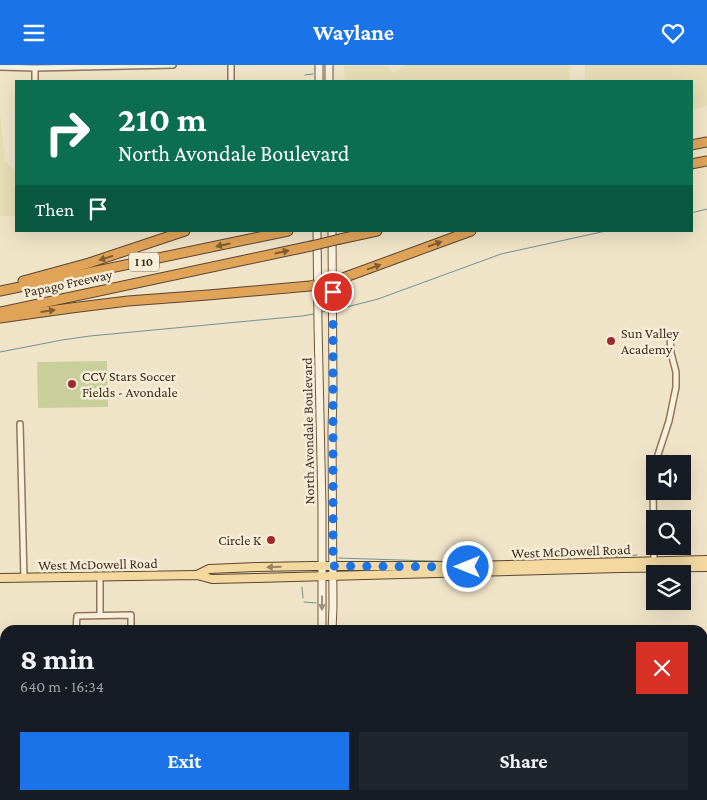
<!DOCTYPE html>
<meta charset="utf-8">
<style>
body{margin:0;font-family:"Crimson Pro",serif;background:#20242c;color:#f1f3f6;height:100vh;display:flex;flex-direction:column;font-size:19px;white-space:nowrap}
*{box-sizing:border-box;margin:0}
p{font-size:16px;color:#9ea1a6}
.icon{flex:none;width:28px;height:28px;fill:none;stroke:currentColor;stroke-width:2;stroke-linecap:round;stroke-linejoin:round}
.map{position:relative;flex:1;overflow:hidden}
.side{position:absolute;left:0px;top:560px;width:708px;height:175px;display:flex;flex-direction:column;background:#171b24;border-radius:15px 15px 0 0;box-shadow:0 5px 20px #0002}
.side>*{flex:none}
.banner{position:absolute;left:15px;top:15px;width:678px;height:152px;border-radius:0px;box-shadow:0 5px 20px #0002;background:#0b6e4f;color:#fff;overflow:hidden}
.controls{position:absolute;left:646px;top:390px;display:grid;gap:10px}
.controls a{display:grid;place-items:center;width:45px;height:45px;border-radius:0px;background:#171b24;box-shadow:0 5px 20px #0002;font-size:25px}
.pin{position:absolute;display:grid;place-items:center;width:42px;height:42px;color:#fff;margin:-21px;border:2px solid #fff;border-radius:50%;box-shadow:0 1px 5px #0007}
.me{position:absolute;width:55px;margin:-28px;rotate:270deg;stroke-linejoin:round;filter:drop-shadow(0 0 4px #0008)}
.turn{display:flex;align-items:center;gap:18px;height:105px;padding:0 20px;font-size:22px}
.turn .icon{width:65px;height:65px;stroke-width:2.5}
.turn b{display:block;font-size:35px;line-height:42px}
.then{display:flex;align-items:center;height:48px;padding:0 20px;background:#0003;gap:10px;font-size:19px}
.round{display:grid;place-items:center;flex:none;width:52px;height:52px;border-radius:0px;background:#20242c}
.overview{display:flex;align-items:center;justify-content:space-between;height:85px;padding:0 20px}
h1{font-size:30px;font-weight:700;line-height:38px}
.primary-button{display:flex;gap:10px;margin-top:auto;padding:10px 20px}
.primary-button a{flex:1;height:58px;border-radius:0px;background:#1a73e8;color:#fff;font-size:20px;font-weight:700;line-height:58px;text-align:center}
.primary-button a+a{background:#20242c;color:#f1f3f6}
header{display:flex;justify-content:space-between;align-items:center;height:65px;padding:0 20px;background:#1a73e8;color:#fff;font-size:22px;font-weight:700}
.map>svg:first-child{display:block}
.farmland{fill:#e6deb5}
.green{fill:#c9cf9b}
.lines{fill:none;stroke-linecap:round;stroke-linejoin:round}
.stream{stroke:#6f938a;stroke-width:1}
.street-casing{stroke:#8d765c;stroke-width:8}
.secondary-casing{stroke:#6f573f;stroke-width:9}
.primary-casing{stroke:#5b4430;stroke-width:10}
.highway-casing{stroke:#5b4430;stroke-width:11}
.street{stroke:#faf1dc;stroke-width:5}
.secondary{stroke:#faf1dc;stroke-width:7}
.primary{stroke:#f3d9a0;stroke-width:8}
.highway{stroke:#e0a458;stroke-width:9}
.highway-bridge-casing{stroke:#5b4430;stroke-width:11;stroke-linecap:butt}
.highway-bridge{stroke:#e0a458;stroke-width:9}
.oneway{fill:#7e5d36}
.oneway2{fill:#988460}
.oneway3{fill:#9c907e}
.route{stroke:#1a73e8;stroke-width:9;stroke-dasharray:0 16.2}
.poi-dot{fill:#9e2a2b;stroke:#f7eed8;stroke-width:2}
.labels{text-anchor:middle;stroke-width:5;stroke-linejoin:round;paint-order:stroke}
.shield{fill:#f7eed8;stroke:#756857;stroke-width:1}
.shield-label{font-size:12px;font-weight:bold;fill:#3d2e20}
.street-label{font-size:14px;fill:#3d2e20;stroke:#f7eed8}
.poi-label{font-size:14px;fill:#3d2e20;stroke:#f7eed8;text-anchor:start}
</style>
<header><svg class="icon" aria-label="menu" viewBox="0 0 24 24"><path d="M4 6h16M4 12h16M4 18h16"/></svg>Waylane<svg class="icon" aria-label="heart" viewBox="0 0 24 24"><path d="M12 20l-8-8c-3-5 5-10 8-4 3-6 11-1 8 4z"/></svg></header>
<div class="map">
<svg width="707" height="735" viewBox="0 0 707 735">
<rect width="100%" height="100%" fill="#f0e4c8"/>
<g class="farmland">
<path d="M405 0H570V16H345L344 1H388L393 8Z"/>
<path d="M585 0H707V41L691 45V16H585Z"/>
<path d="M0 47 5 96 12 103 16 105V151H0Z"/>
</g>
<path class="green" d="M107 296 108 342 38 343 37 297Z"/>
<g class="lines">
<g class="stream">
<path d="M305 10 313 9"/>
<path d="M691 148 707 144"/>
<path d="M335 245 378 234 501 189 606 166"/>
<path d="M320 247 329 246"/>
<path d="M0 287 62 275 90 271 302 251 314 249"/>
<path d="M339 493 461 497 522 496"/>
<path d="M588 494 637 490"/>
<path d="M302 522 303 533"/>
<path d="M304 537 316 538"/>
</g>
<g class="street-casing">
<g id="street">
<path d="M231 0V16"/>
<path d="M0 2 35 3 173 0"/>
<path d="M35 3V16"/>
<path d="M20 359 24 513"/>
<path d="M655 399 669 356 676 322V307L671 288 670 271"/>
<path d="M654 498 653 419 655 400"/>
<path d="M100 511V550"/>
<path d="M76 565 77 551 131 550V565"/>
<path d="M0 594 5 591"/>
<path d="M0 651H5"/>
<path d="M0 706H5"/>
<path d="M21 730V735"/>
<path d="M174 730 175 735"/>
<path d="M230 730 231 735"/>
<path d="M286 735V730"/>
</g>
</g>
<g class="secondary-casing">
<g id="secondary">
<path d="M329 0V16"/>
<path d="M319 16V0"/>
<path d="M317 166 318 260 322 442V565"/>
<path d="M332 565 333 542 332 365 333 327 332 166"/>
<path d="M325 735V730"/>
</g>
</g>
<g class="primary-casing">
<g id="primary">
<path d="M197 510 209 504 257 502 314 501H468L707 495"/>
<path d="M0 513 197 510 212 514 257 513 620 503 707 502"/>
</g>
</g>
<g class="highway-casing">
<g id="highway">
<path d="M691 80 707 77"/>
<path d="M691 99 707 96"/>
<path d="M340 174 377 166"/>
<path d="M23 216 89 198 185 166"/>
<path d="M0 226 288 166"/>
<path d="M0 247 311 181"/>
<path d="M0 253 71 243 128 236 208 230 310 221 340 214 471 166"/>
</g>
</g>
<use href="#street" class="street"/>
<use href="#secondary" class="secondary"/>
<use href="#primary" class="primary"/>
<use href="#highway" class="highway"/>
<g class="highway-bridge-casing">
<path id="highway-bridge" d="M311 181 340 174"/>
</g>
<use href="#highway-bridge" class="highway-bridge"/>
</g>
<defs><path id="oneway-solid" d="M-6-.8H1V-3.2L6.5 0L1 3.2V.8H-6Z" transform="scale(1.25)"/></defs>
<g class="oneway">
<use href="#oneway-solid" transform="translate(435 179) rotate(-20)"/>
<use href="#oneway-solid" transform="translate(223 180) rotate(168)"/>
<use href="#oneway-solid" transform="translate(282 187) rotate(-12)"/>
<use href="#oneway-solid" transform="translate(106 193) rotate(163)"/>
<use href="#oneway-solid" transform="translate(374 202) rotate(-20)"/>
<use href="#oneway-solid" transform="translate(48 246) rotate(-8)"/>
</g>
<use class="oneway2" href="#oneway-solid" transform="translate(274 502) rotate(179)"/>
<use class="oneway3" href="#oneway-solid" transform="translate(322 538) rotate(90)"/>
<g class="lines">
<path class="route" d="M333 227V501L468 502"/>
</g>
<g class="poi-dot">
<circle cx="611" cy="276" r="5"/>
<circle cx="72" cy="319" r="5"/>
<circle cx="271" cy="475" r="5"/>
</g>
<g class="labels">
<rect class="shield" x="129" y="187.5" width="30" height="19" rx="4"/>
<g class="shield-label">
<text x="144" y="201">I 10</text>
</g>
<g class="street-label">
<text transform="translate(68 218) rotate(-12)" y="5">Papago Freeway</text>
<text transform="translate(308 366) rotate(-91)" y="5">North Avondale Boulevard</text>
<text transform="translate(571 486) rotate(-2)" y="5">West McDowell Road</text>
<text transform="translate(98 499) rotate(-1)" y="5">West McDowell Road</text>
</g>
<g class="poi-label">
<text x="621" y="273">Sun Valley<tspan x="621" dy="16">Academy</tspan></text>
<text x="82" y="316">CCV Stars Soccer<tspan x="82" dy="16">Fields - Avondale</tspan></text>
<text x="261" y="480" text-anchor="end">Circle K</text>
</g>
</g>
</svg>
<div class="controls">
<a><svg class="icon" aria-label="sound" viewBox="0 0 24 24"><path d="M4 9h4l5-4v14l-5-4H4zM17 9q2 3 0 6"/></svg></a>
<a><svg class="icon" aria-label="search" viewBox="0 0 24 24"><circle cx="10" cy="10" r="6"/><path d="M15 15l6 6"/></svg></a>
<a><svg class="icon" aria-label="layers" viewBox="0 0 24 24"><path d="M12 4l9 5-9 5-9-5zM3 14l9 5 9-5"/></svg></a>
</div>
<div class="pin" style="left:333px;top:227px;background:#d93025"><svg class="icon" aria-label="arrive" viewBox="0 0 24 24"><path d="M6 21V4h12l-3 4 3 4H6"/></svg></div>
<svg class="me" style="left:468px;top:502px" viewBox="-20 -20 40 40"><circle r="17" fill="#1a73e8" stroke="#fff" stroke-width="3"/><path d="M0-11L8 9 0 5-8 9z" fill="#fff"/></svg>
<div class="banner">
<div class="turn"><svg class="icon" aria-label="right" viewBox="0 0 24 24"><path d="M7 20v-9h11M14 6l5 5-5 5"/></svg><div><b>210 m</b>North Avondale Boulevard</div></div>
<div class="then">Then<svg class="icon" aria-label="arrive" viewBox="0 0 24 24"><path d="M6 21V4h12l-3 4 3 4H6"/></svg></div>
</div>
<section class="side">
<div class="overview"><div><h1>8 min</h1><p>640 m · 16:34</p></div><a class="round" style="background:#d93025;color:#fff"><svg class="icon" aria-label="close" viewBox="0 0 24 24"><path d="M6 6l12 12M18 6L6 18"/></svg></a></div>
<div class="primary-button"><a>Exit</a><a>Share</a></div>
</section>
</div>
